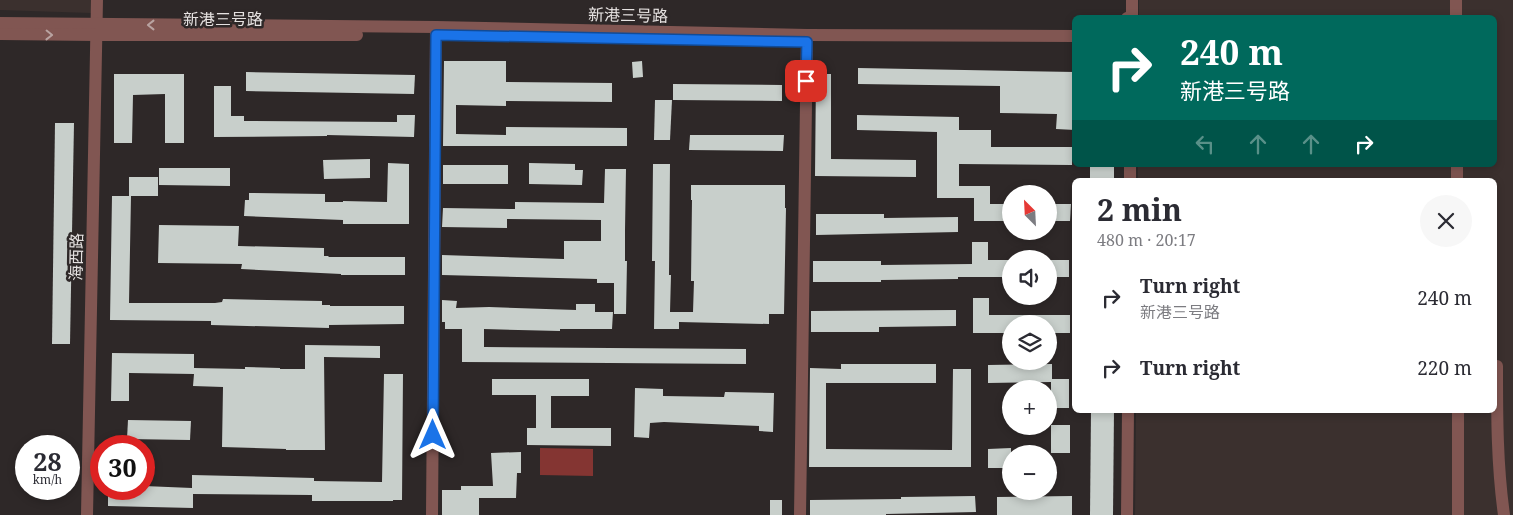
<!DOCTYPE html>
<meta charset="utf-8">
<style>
body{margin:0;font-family:"Noto Serif","Noto Sans SC",serif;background:#f7f7f7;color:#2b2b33;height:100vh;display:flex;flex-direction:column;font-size:19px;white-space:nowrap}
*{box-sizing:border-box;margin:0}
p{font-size:16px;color:#7c7c81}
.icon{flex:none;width:28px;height:28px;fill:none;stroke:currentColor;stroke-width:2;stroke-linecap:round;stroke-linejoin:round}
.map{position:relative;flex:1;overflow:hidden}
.details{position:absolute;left:1072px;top:178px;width:425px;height:235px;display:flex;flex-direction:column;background:#fff;border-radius:8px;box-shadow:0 2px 8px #0003}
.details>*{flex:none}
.banner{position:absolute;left:1072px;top:15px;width:425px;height:152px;border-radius:8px;box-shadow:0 2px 8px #0003;background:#00695c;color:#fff;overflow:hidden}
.needle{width:32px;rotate:336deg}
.buttons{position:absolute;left:1002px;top:185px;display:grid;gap:10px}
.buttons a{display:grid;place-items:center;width:55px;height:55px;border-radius:50%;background:#fff;box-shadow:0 2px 8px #0003;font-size:25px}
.speed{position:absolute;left:15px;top:435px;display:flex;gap:10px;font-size:25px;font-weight:700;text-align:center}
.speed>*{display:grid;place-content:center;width:65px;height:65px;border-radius:50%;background:#fff;box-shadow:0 2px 8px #0003;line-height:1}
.speed small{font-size:12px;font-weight:400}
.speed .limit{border:8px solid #d22;background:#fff;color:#111}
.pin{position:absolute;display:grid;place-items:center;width:42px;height:42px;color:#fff;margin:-21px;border-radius:10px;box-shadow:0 2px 8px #0006}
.me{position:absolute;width:55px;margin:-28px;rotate:0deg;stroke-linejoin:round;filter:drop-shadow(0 0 4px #0008)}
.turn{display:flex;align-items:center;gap:18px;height:105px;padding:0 25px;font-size:22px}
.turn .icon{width:65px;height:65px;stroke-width:2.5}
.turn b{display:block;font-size:35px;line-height:42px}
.lanes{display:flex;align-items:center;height:48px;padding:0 25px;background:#0003;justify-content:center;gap:25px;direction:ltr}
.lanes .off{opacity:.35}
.round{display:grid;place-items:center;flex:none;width:52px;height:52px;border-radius:26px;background:#f7f7f7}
.summary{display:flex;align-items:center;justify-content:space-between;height:85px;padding:0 25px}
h1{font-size:30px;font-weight:700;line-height:38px}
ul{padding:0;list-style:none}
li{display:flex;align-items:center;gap:15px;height:70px;padding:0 25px}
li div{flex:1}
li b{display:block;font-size:19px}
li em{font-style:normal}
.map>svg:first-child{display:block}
.built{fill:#3b302e}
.green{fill:#843532}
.building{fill:#c8cfcb}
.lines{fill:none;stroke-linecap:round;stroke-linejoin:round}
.minor{stroke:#815652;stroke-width:12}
.tertiary{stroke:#815652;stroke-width:12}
.oneway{stroke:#b9a3a1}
.route-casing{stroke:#114b97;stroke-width:12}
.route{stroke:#1a73e8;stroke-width:9}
.labels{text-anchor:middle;stroke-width:5;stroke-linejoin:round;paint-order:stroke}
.street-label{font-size:16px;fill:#e6e2e1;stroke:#2e2828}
</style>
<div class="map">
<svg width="1513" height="515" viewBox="0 0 1513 515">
<rect width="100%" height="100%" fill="#2e2828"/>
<g class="built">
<path d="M0 0H91V13L0 10Z"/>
<path d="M1139 0H1513V515H1135L1136 410H1495V180H1138V165H1495V18H1139Z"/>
</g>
<path class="green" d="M540 448 593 449V476L540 475Z"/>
<g class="building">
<path d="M444 61H506V82L612 83V102L506 101V106L456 105V134L506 135V127L627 128V146H443Z"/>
<path d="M642 61 643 77 633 78 632 62Z"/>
<path d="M858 68 1075 72V130L1056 129 1057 114 1000 113V86L858 84Z"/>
<path d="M246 72 415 75 414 94 246 91Z"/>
<path d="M114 74H184V143H165V94L133 95 132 143H114Z"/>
<path d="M816 74H831V159L916 160V177L815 176Z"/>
<path d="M673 84 782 85V101L673 100Z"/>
<path d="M214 86H231V116H244V121L397 122V115H415L414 137 327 135V136L214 137Z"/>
<path d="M655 100H672L670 140H654Z"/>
<path d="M857 115 959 117V130H991V147H1072V165L959 164V186H990V204H1011V221H974V198H937V132L857 130Z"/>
<path d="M55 123H74L70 344H52Z"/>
<path d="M690 135H784L783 151 689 150Z"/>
<path d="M370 159V178L324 179 323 160Z"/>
<path d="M388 163 409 164V224H343V220L244 216 245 200H249V193L325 194V202H343V201L387 202Z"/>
<path d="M529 163 575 164V170H583L582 185 529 184Z"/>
<path d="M653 164H670L669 275H671L670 312H693L694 281H691L692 200H691V185H785V208H786L784 314H769V324L679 322V329H654L655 261H652Z"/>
<rect x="443" y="165" width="65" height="19"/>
<rect x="1090" y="167" width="24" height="13"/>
<path d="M159 168H230V186L159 185Z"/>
<path d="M605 169H626L625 230V261H627L626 314H614V283H597V279L442 275V255L564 259V241H601V220L507 219V228L442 227 443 208 515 209V202L604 203Z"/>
<rect x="129" y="177" width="29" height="19"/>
<path d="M112 196H131L129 303H215L222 302 223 299 322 301V305H330V306H404V324L329 325V328L211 325V321L110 320Z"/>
<path d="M1049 204H1071L1070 221H1049Z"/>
<path d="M816 214H884V218L958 217V232L816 235Z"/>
<path d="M159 225 239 226 238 246 324 248V256H329L328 257H405V275H341V274L241 269 242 264 158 263Z"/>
<path d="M972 242H988V260H1011V277H958V279L881 280V282H813V261H881V265L972 264Z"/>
<rect x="1049" y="260" width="20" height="17"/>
<path d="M973 298H989V315H1070V333H1049V324H1011V333H973Z"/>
<path d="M442 300 457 301 456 308 489 307 576 310V304H595V312H613L612 329H560V331L484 329V347L746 349V364L462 362V329H445V322H442Z"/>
<path d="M956 310V326L879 327V332H811V311Z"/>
<path d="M305 345 380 346V358L324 357 325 450H286V449L222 447 223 387 193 386 194 374 129 373V401H111L112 353 194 354V368L245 369V367L280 368V369H305Z"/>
<path d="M841 364H936V383H826V449L952 450 953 369H971V467H809L810 368 841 369Z"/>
<path d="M1052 364V379H1069V408H1051V382L988 383V365Z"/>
<path d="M384 374H403L402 500H393V501H312V495L193 494V508L108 506V489H144V486L192 488V475L314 478V481L382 482Z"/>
<path d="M492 379H589V396H551V428H611V446L527 445V428H536V395H492Z"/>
<path d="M635 388 663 389V396L724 397 725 392 774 393 773 432 759 431V426L664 422 650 423 649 438 634 437Z"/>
<path d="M1091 410H1114L1113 515H1090Z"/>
<path d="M128 420 191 421 190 440 127 439Z"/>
<rect x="1051" y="425" width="19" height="28"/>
<path d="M1011 448V468H988V449Z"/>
<path d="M521 452V473H517L516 498H479V515H442V490H461V486H493L491 453Z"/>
<path d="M975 496 976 512 886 514V515H810V500L901 499V497Z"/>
<path d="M1072 496V515H997V497Z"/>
<rect x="770" y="500" width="12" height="15"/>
</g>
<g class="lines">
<g class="minor">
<path d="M1456 0V18"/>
<path d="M1132 18V0"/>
<path d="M1457 165V180"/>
<path d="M1130 180V165"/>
<path d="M1497 366C1497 416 1497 465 1504 515"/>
<path d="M1458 410V515"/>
<path d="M87 515 97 0"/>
<path d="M432 515 436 27"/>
<path d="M800 515 807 35"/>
<path d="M1127 515 1128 410"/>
</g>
<g class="tertiary">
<path d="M1127 18 1132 16"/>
<path d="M0 23 436 27 807 35 1075 36"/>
<path d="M0 34 96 35H357"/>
</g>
</g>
<defs><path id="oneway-chevron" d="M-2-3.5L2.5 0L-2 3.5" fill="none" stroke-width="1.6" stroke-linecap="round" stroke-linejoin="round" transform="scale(1.25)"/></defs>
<g class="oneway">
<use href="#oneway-chevron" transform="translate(151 25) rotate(-180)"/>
<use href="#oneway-chevron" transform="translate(49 35) rotate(1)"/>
</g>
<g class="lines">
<g class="route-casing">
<path id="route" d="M433 435 436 35 807 42 806 81"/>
</g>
<use href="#route" class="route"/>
</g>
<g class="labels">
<g class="street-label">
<text transform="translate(628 15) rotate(1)" y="6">新港三号路</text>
<text x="223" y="25">新港三号路</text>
<text transform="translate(76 257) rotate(-89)" y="6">海西路</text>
</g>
</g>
</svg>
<div class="buttons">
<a><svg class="needle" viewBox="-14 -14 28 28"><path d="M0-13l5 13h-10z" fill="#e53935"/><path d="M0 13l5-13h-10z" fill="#7c7c81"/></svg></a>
<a><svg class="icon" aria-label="sound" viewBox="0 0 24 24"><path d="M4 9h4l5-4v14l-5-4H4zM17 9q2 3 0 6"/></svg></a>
<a><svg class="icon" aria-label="layers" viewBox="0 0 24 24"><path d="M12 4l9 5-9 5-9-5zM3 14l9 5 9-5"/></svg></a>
<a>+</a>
<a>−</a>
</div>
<div class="speed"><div>28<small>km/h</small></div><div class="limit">30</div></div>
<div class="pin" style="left:806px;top:81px;background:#d93025"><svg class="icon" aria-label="arrive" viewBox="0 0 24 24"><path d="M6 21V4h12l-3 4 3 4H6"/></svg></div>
<svg class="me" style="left:433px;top:435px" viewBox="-20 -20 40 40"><path d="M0-17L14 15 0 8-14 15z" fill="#1a73e8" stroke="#fff" stroke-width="4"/></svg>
<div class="banner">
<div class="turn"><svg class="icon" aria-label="right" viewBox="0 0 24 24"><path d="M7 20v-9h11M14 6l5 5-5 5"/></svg><div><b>240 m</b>新港三号路</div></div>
<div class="lanes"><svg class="icon off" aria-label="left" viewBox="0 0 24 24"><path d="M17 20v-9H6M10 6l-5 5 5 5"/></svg><svg class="icon off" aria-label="ahead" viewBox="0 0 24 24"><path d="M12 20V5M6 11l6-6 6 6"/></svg><svg class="icon off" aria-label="ahead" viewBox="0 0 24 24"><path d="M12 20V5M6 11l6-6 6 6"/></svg><svg class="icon" aria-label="right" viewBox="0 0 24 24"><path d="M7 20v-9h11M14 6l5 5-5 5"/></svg></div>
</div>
<section class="details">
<div class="summary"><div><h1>2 min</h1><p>480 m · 20:17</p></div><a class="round"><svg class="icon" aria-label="close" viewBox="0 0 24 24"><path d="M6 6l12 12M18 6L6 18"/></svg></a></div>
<ul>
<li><svg class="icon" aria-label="right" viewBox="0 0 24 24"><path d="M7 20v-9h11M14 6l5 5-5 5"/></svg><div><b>Turn right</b><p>新港三号路</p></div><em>240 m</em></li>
<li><svg class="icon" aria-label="right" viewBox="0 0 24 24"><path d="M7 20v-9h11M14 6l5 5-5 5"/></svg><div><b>Turn right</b></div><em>220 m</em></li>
</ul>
</section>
</div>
